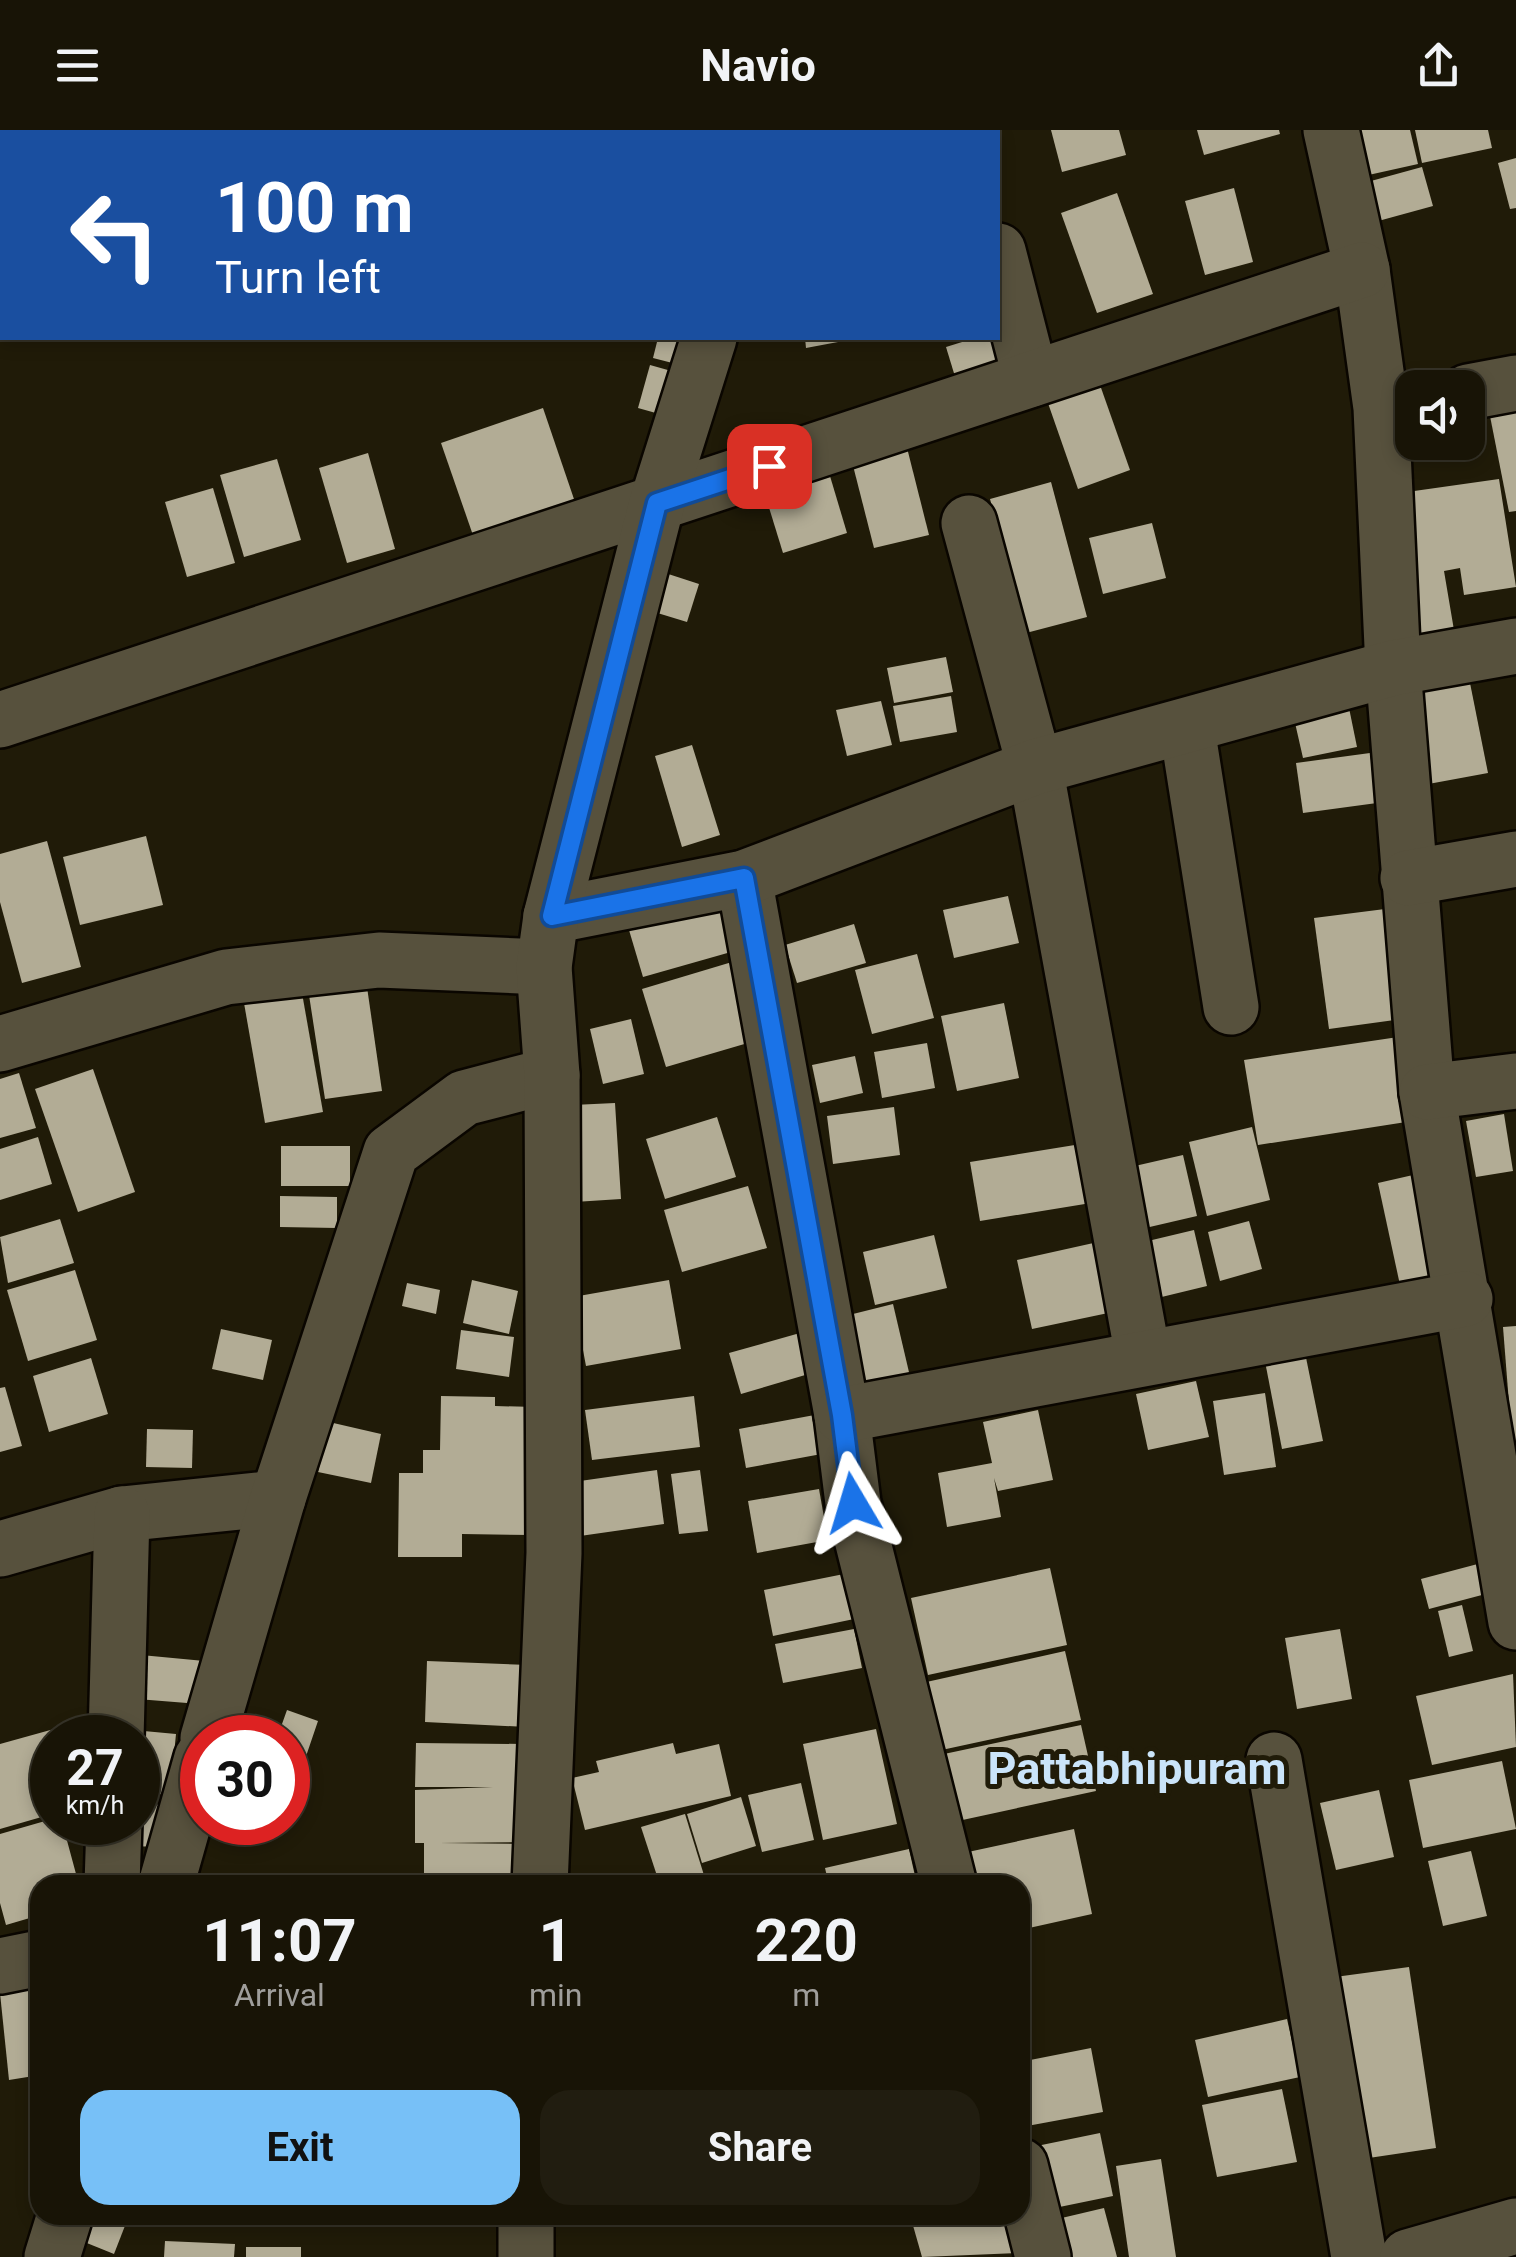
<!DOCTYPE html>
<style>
body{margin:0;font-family:Roboto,sans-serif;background:#211d10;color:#f1f3f6;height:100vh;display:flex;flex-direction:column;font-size:38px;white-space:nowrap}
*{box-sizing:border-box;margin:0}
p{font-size:32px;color:#9f9e9b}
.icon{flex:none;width:55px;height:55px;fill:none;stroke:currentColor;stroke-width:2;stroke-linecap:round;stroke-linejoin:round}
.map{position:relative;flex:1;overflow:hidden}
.panel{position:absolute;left:30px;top:1745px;width:1000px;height:350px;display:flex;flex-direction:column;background:#181406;border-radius:30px;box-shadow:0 5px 15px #0003,0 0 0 2px #363328}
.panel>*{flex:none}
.hud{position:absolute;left:0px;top:0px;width:1000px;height:210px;box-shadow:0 5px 15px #0003,0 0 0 2px #363328;background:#1a4fa0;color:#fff;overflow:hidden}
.buttons{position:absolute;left:1395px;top:240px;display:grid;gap:20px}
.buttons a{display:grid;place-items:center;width:90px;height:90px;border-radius:20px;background:#181406;box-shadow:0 5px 15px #0003,0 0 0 2px #363328;font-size:50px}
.speed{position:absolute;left:30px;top:1585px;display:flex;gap:20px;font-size:50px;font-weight:700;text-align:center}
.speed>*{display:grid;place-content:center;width:130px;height:130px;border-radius:50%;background:#181406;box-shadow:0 5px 15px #0003,0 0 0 2px #363328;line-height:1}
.speed small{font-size:25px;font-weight:400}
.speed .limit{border:15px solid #d22;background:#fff;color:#111}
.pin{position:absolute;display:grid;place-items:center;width:85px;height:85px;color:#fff;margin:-42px;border-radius:20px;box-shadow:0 5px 15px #0006}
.me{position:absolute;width:110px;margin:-55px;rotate:353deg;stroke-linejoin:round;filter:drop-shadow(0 0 8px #0008)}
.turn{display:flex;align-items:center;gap:35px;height:210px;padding:0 50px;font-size:45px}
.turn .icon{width:130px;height:130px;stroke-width:2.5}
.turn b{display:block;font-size:70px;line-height:85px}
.eta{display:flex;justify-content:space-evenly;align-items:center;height:170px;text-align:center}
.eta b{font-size:60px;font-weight:700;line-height:70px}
.cta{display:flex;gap:20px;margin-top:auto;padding:20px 50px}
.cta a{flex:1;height:115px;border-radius:30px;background:#77c0f7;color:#111;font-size:40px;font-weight:700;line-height:115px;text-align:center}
.cta a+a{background:#211d10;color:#f1f3f6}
header{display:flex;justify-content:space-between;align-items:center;height:130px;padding:0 50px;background:#181406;font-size:45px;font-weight:700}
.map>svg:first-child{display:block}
.building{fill:#b2ac95}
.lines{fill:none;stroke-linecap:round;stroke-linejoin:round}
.minor-casing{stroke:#0a0600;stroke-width:60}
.minor{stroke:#57513d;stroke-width:55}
.route-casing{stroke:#114b97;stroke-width:25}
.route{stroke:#1a73e8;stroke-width:18}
.labels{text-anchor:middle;stroke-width:10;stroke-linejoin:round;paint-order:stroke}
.district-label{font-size:45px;font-weight:bold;fill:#cae4f9;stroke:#201b08}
</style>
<header><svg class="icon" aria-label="menu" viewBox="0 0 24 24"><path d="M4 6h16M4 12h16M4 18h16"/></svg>Navio<svg class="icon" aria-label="share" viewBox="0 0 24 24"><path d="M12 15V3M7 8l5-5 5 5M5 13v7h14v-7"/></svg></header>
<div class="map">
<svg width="1516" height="2127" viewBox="0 0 1516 2127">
<rect width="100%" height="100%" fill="#201b08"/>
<g class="building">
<path d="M1051 0H1119L1126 25 1062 42Z"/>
<path d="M1197 0H1279L1280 4 1204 25Z"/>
<path d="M1353 0H1410L1418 34 1364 46Z"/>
<path d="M1415 0H1488L1492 18 1422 33Z"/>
<path d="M1516 28V78L1510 79 1498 33Z"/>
<path d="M1422 37 1433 76 1371 93 1360 54Z"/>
<path d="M1234 58 1253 132 1205 145 1185 71Z"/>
<path d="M1117 63 1153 164 1097 183 1061 83Z"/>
<path d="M658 208H695L688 237 653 228Z"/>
<path d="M805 208H854V209L806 218Z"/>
<path d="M975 208H997L1009 248 960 263 946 217Z"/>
<path d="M650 235 682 244 670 287 638 278Z"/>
<path d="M1094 238 1130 340 1078 359 1042 256Z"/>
<path d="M1516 270V381L1509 382 1488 276Z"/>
<path d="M543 278 576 375 475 411 441 313Z"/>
<path d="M903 302 929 405 874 418 848 316Z"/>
<path d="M368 323 395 419 347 433 319 338Z"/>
<path d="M824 326 847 403 783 423 759 345Z"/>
<path d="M277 329 301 410 244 427 220 345Z"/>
<path d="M1499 349 1516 457 1464 465 1460 438 1444 441 1456 512 1418 518 1393 364Z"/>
<path d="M1051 352 1087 487 1026 503 990 369Z"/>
<path d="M213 358 235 433 187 447 165 372Z"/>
<path d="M1152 393 1166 448 1103 464 1089 408Z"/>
<path d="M653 439 699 454 687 492 641 478Z"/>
<path d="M946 527 953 562 894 573 887 538Z"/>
<path d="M1466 533 1488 643 1423 655 1400 546Z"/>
<path d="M951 566 957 602 900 612 893 576Z"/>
<path d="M881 571 892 615 847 626 836 580Z"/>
<path d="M1348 573 1357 617 1303 628 1293 584Z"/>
<path d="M692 615 720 705 682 717 655 626Z"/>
<path d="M1370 623 1377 673 1303 683 1296 633Z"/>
<path d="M146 706 163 775 80 795 63 727Z"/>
<path d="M47 711 81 837 22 853 0 772V724Z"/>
<path d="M728 760 745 818 643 847 626 790Z"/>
<path d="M1008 766 1019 813 954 828 943 780Z"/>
<path d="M1385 779 1402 889 1329 899 1314 788Z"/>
<path d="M854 794 866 833 797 853 785 815Z"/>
<path d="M917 824 934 888 872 904 855 840Z"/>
<path d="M742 829 765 908 666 937 642 859Z"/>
<path d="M367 857 382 961 325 969 309 865Z"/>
<path d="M302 863 323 982 265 993 244 873Z"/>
<path d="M1004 873 1019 948 957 961 941 886Z"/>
<path d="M631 889 644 944 603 954 590 899Z"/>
<path d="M1405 906 1419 990 1258 1015 1244 930Z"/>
<path d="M927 913 935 958 882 968 874 922Z"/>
<path d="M855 926 863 963 820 973 812 935Z"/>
<path d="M93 939 135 1062 78 1082 35 959Z"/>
<path d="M19 943 36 998 0 1008V949Z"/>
<path d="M615 973 621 1069 559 1073 552 976Z"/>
<path d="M894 977 900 1025 833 1034 827 986Z"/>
<path d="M1504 984 1513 1041 1476 1047 1466 991Z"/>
<path d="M717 987 736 1047 665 1069 646 1009Z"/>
<path d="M1252 997 1270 1070 1207 1086 1189 1012Z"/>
<path d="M38 1007 52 1054 0 1070V1019Z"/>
<path d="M1081 1014 1091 1073 980 1091 970 1032Z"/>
<rect x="281" y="1016" width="69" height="40"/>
<path d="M1183 1025 1197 1086 1141 1099 1126 1038Z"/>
<path d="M1435 1040 1457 1143 1400 1155 1378 1053Z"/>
<path d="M748 1056 767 1118 682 1142 664 1080Z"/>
<path d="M280 1066 337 1067V1098L280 1097Z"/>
<path d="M60 1089 74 1133 8 1153 0 1107Z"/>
<path d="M1249 1091 1262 1139 1220 1151 1208 1102Z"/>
<path d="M1194 1100 1207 1156 1141 1172 1127 1116Z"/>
<path d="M934 1105 947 1158 875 1175 863 1122Z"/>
<path d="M1098 1112 1113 1182 1032 1199 1017 1130Z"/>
<path d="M75 1140 97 1210 28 1231 7 1160Z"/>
<path d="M472 1150 518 1161 509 1204 463 1193Z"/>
<path d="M669 1150 681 1219 586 1236 573 1167Z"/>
<path d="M407 1153 440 1160 436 1184 402 1176Z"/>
<path d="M893 1174 912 1255 864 1266 845 1186Z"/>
<path d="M1516 1196V1324H1513L1503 1197Z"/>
<path d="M221 1199 272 1210 263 1250 212 1239Z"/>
<path d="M461 1200 514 1207 509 1247 456 1239Z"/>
<path d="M800 1203 812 1243 741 1264 729 1223Z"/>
<path d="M1302 1208 1323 1311 1282 1319 1262 1216Z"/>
<path d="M91 1228 108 1284 49 1302 33 1246Z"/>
<path d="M1196 1251 1209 1307 1148 1320 1136 1264Z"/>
<path d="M5 1257 22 1316 0 1322V1258Z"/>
<path d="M1265 1263 1276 1337 1224 1345 1213 1271Z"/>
<path d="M441 1266 495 1267V1276L535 1277 533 1405 462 1404V1427H398L399 1343H423V1320H440Z"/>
<path d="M694 1266 700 1317 592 1330 585 1280Z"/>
<path d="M1038 1280 1053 1350 998 1361 994 1348 1001 1387 947 1397 938 1343 992 1333 983 1292Z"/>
<path d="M820 1284 827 1323 746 1338 739 1299Z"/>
<path d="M329 1292 381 1304 371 1353 318 1342Z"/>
<path d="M147 1299 193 1300 192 1338 146 1337Z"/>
<path d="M657 1340 664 1394 580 1406 573 1352Z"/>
<path d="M700 1340 708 1401 679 1404 671 1344Z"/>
<path d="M819 1359 828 1410 757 1423 748 1371Z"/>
<path d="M1489 1431 1497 1461 1429 1479 1421 1449Z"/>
<path d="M1050 1438 1067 1515 928 1545 911 1468Z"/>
<path d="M844 1444 854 1489 773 1506 764 1460Z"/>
<path d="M1462 1475 1473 1521 1449 1527 1438 1481Z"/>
<path d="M854 1499 862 1538 783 1553 775 1514Z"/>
<path d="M1340 1499 1352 1569 1297 1579 1285 1508Z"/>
<path d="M1065 1521 1081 1590 937 1621 922 1553Z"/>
<path d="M141 1525 215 1532 212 1575 137 1569Z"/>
<path d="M427 1531 529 1535 527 1597 425 1592Z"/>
<path d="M1513 1544 1516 1617 1432 1635 1416 1566Z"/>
<path d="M287 1580 318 1591 301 1641 288 1636V1608H277Z"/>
<path d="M1081 1595 1096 1661 944 1694 930 1627Z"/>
<path d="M54 1599 52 1684 0 1699V1614Z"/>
<path d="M876 1599 897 1694 823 1710 803 1614Z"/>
<path d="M133 1600 176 1604 170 1665 138 1662V1608Z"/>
<path d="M416 1613 522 1614 525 1712 439 1713 522 1714V1755H424V1713H415V1660L493 1657H415Z"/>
<path d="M673 1613 676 1624 719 1614 731 1666 585 1700 572 1648 599 1642 596 1631Z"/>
<path d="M1502 1631 1516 1699 1423 1718 1409 1650Z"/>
<path d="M801 1653 814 1710 762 1722 748 1665Z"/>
<path d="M1379 1660 1394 1727 1336 1740 1320 1673Z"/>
<path d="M741 1667 756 1716 702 1733 687 1684Z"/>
<path d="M138 1674 166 1675 164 1717 127 1716 138 1692Z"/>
<path d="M685 1684 707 1755H660L641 1697Z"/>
<path d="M52 1689 62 1692 79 1755H40V1785L6 1795 0 1773V1704Z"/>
<path d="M1074 1699 1092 1784 1020 1800V1755H976L968 1722Z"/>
<path d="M909 1719 917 1755H829L825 1738Z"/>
<path d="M1471 1721 1487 1786 1443 1796 1428 1731Z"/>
<path d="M1409 1837 1436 2018 1362 2029 1335 1847Z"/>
<path d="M40 1857V1945L9 1950 0 1863Z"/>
<path d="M1287 1889 1300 1947 1208 1967 1195 1910Z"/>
<path d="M1091 1918 1103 1982 1027 1996 1020 1932Z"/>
<path d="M1282 1959 1297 2032 1217 2047 1202 1975Z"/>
<path d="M1100 2003 1113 2066 1040 2081 1027 2018Z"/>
<path d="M1161 2029 1176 2127H1129L1116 2036Z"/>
<path d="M1104 2078 1117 2127H1058L1049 2091Z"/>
<path d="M75 2085 128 2088 114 2124 67 2105Z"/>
<path d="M910 2085H1008L1019 2123 922 2127Z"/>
<path d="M165 2111 235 2114 234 2127H164Z"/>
<rect x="246" y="2117" width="55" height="10"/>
</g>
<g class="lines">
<g class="minor-casing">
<g id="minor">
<path d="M965 0 966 2"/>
<path d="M1331 0 1362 140 1381 278 1393 538 1427 962 1516 1492"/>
<path d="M774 2 775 0"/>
<path d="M998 121 1031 249"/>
<path d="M1468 262 1516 253"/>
<path d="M969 393 1035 637 1143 1226"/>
<path d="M0 590 1362 140"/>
<path d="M1187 598 1231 877"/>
<path d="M744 748 842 1285 853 1373 949 1755"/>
<path d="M1408 748 1516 729"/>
<path d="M551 786 744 748 1035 637 1393 538 1516 516"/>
<path d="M0 914 226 847 379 830 544 837"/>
<path d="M1427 962 1516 951"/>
<path d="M842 1285 1465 1169"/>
<path d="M0 1419 122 1384 278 1368"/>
<path d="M116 1608 122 1384"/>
<path d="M208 1608 278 1368 391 1022 464 968 552 945"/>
<path d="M1274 1630 1359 2127"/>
<path d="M112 1755 114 1692"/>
<path d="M166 1755 202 1628"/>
<path d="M540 1755 554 1423 552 945 544 837 551 786 657 373 709 208"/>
<path d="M0 1836 40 1828"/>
<path d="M1020 2036 1043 2127"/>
<path d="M52 2127 65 2085"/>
<path d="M526 2127V2085"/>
<path d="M1408 2127 1516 2096"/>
</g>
</g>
<use href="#minor" class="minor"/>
</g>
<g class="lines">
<g class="route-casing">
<path id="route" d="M769 336 657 373 552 786 744 748 842 1285 853 1373"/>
</g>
<use href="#route" class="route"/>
</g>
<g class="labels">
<g class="district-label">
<text x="1137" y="1654">Pattabhipuram</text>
</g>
</g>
</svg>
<div class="buttons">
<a><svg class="icon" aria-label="sound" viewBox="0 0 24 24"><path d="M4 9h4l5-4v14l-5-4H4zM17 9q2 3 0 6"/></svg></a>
</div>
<div class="speed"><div>27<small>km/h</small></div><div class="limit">30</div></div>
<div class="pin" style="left:769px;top:336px;background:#d93025"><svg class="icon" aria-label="arrive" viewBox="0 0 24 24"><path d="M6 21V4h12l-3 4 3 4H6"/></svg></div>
<svg class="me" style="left:853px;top:1373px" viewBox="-20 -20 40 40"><path d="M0-17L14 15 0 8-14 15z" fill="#1a73e8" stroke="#fff" stroke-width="4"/></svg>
<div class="hud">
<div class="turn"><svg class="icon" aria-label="left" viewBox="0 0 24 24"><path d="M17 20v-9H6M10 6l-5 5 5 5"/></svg><div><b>100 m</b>Turn left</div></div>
</div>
<section class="panel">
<div class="eta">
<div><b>11:07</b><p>Arrival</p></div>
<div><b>1</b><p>min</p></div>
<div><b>220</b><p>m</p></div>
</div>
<div class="cta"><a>Exit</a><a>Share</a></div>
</section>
</div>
